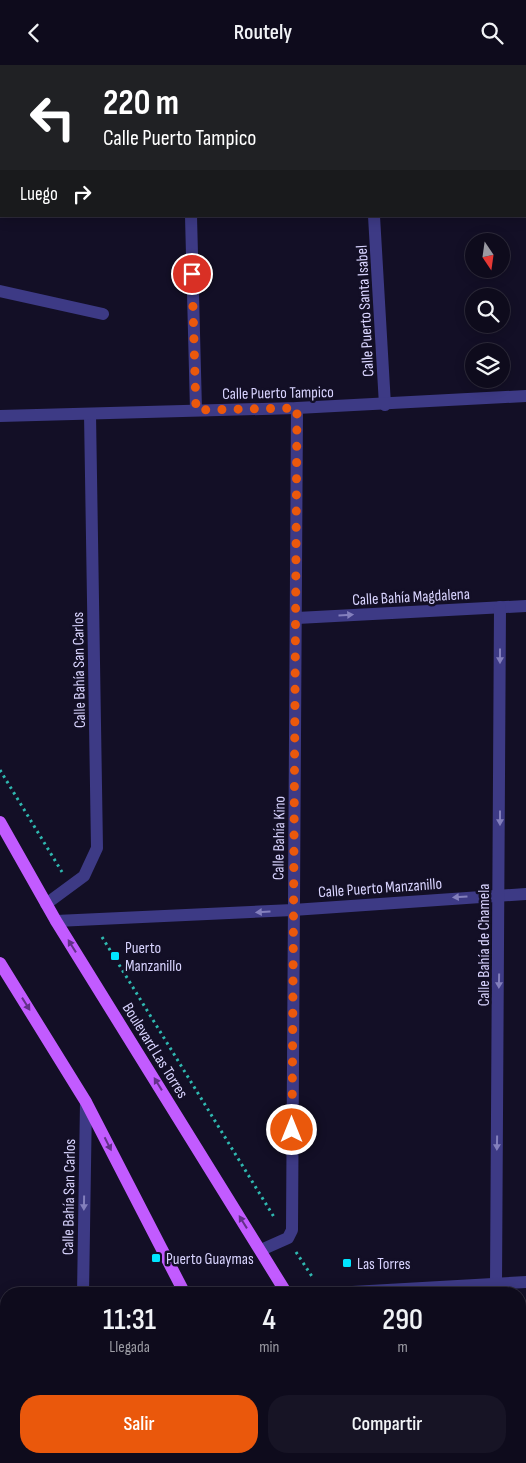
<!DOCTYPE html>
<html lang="es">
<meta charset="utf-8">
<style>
body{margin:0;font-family:"Sofia Sans Condensed",sans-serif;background:#171425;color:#f1f3f6;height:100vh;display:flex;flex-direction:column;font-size:19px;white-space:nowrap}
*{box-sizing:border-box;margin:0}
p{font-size:16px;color:#9b9ba3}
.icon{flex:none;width:28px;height:28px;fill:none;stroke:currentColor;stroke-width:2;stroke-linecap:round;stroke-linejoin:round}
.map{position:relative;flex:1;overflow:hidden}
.drawer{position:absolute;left:0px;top:1222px;width:526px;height:176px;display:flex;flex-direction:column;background:#0e0b1c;border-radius:20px 20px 0 0;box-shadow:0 2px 12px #0003,0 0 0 1px #2e2b3b}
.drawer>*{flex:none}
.guide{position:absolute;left:0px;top:0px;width:526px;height:152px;box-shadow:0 2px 12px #0003,0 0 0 1px #2e2b3b;background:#202124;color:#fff;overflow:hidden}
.needle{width:32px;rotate:167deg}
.tools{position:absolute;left:465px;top:168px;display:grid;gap:10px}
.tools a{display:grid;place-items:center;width:45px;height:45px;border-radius:50%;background:#0e0b1c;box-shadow:0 2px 12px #0003,0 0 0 1px #2e2b3b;font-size:25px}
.pin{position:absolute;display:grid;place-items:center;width:42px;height:42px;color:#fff;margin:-21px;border:2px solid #fff;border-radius:50%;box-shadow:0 1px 5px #0007}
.me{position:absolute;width:55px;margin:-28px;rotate:0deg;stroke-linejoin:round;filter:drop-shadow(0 0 4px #0008)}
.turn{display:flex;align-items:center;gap:18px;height:105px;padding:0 20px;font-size:22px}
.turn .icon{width:65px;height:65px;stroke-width:2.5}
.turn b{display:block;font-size:35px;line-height:42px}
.then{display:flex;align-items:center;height:48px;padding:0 20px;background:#0003;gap:10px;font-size:19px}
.eta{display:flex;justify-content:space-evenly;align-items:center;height:85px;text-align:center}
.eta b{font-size:30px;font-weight:600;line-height:35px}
.primary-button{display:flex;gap:10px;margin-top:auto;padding:10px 20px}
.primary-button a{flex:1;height:58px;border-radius:20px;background:#ea580c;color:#fff;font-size:20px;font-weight:600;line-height:58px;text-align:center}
.primary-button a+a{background:#171425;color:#f1f3f6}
header{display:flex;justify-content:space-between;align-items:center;height:65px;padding:0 20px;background:#0e0b1c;font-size:22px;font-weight:600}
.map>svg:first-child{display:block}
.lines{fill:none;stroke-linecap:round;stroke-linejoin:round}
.path{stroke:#2fb8b0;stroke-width:3;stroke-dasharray:2.5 4;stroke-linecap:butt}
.service{stroke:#3d3a85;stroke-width:12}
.minor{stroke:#3d3a85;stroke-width:12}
.tertiary{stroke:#3d3a85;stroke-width:12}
.primary{stroke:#c25bff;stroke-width:12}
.oneway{fill:#837fbc}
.oneway2{fill:#623188}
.route{stroke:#ea580c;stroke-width:9;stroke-dasharray:0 16.2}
.poi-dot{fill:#00e5ff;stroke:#130f26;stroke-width:2}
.labels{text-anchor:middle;stroke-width:5;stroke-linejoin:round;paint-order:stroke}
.street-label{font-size:16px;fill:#d9d4ff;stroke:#130f26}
.poi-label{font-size:16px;fill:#d9d4ff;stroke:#130f26;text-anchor:start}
</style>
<header><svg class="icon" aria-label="back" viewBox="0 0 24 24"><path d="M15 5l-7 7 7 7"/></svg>Routely<svg class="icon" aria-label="search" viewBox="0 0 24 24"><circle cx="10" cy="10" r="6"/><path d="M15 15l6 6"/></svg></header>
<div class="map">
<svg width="526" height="1398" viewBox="0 0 526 1398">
<rect width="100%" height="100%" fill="#130f26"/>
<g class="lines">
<g class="path">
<path d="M0 705 62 807"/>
<path d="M102 872 274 1152"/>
<path d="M296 1187 313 1213"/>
<path d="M423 1392 427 1398"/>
</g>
<path class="service" d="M0 226 103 249"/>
<g class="minor">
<path d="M187 0V1"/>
<path d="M365 0V1"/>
<path d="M251 1 266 0"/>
<path d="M191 151 196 345"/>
<path d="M374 151 385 340"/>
<path d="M297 553 526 541"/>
<path d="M46 839 84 811 97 783 90 349"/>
<path d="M56 856 293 845 526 829"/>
<path d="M261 1185 288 1173 292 1165 297 343"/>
<path d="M496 1219 500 542"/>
<path d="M83 1229 86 1037"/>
<path d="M284 1392V1398"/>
<path d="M80 1398V1392"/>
</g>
<g class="tertiary">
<path d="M0 351 297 343 526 331"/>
<path d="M317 1229 526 1217"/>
<path d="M0 1246H6"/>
</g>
<g class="primary">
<path d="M0 757 56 856 287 1229"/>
<path d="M0 898 86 1037 185 1229"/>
<path d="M308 1392 311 1398"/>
<path d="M388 1392 392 1398"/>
</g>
</g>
<defs><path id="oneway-solid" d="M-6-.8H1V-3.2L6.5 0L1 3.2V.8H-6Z" transform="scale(1.25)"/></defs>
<g class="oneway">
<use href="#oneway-solid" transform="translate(346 550) rotate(-3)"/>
<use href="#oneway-solid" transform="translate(500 591) rotate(90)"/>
<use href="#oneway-solid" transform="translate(500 753) rotate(90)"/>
<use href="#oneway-solid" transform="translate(460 832) rotate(176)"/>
<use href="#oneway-solid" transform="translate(263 847) rotate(177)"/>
<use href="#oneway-solid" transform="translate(499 916) rotate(91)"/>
<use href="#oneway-solid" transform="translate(497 1078) rotate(91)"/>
<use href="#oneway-solid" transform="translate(84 1138) rotate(91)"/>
</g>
<g class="oneway2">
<use href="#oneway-solid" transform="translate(72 881) rotate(-122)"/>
<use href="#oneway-solid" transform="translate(26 939) rotate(58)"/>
<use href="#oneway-solid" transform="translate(158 1019) rotate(-122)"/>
<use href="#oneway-solid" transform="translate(108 1079) rotate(63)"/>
<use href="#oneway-solid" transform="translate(243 1157) rotate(-122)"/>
</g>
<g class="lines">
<path class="route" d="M192 209 196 345 297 343 292 1065"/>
</g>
<g class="poi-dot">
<rect x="110" y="886" width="10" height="10" rx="2.5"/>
<rect x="151" y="1188" width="10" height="10" rx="2.5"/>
<rect x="342" y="1193" width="10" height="10" rx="2.5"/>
</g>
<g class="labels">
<g class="street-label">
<text transform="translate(364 246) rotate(-93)" y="6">Calle Puerto Santa Isabel</text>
<text transform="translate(278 327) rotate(-1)" y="6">Calle Puerto Tampico</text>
<text transform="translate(411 531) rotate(-3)" y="6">Calle Bahía Magdalena</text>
<text transform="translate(78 605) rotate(-91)" y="6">Calle Bahía San Carlos</text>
<text transform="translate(278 773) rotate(-89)" y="6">Calle Bahía Kino</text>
<text transform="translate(380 822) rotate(-4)" y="6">Calle Puerto Manzanillo</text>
<text transform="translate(483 880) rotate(-90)" y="6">Calle Bahía de Chamela</text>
<text transform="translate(156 985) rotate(58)" y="6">Boulevard Las Torres</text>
<text transform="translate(68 1132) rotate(-89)" y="6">Calle Bahía San Carlos</text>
</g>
<g class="poi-label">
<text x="125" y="888">Puerto<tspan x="125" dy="18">Manzanillo</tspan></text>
<text x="166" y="1199">Puerto Guaymas</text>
<text x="357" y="1204">Las Torres</text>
</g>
</g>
</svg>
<div class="tools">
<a><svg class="needle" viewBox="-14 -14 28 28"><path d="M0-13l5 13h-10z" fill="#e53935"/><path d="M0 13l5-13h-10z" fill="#9b9ba3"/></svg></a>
<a><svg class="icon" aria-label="search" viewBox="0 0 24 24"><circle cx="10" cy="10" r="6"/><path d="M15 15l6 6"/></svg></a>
<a><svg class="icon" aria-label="layers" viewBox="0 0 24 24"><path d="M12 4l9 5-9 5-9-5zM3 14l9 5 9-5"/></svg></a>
</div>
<div class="pin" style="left:192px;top:209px;background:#d93025"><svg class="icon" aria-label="arrive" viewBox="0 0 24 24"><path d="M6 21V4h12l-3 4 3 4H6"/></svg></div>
<svg class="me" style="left:292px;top:1065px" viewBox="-20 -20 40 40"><circle r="17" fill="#ea580c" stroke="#fff" stroke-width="3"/><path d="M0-11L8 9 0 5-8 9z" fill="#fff"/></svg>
<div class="guide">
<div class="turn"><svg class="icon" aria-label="left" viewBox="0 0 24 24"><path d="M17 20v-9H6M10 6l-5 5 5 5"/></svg><div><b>220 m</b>Calle Puerto Tampico</div></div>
<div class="then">Luego<svg class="icon" aria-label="right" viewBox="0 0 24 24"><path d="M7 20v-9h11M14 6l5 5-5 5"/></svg></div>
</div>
<section class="drawer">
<div class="eta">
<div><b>11:31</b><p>Llegada</p></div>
<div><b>4</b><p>min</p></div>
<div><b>290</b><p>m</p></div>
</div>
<div class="primary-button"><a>Salir</a><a>Compartir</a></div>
</section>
</div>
